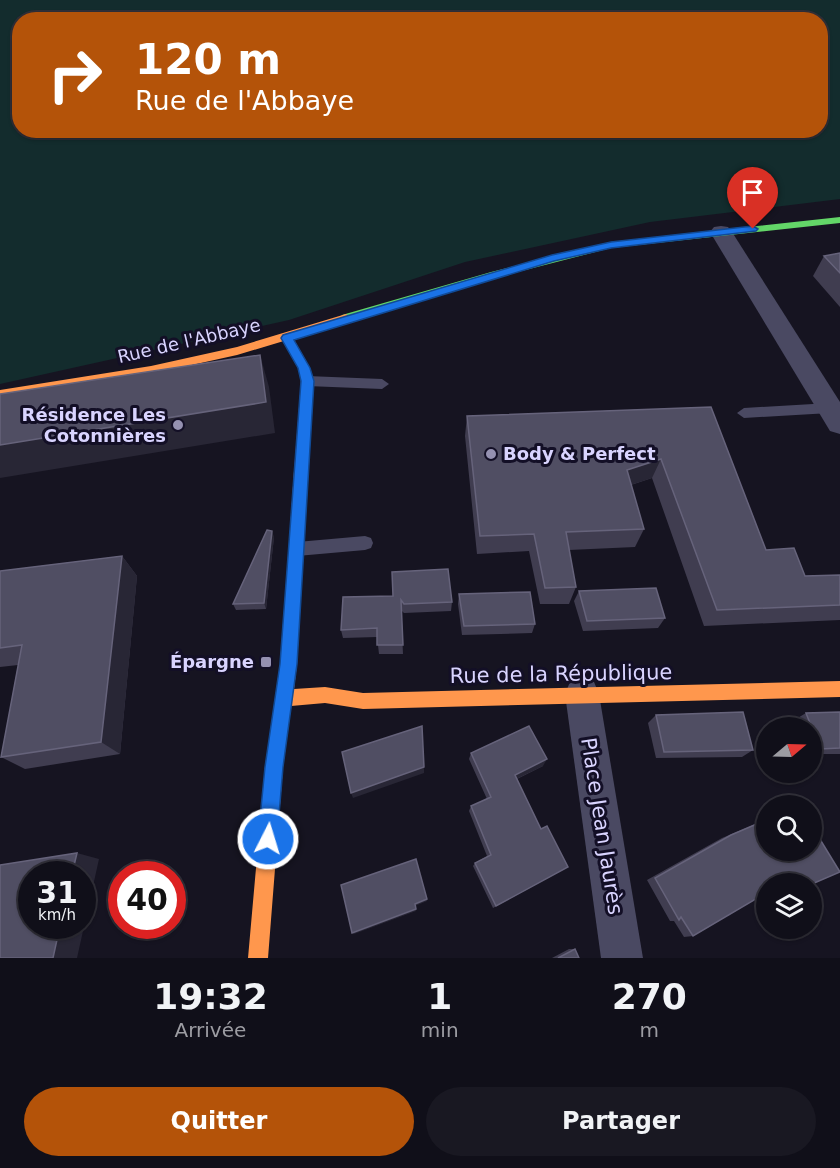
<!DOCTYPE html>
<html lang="fr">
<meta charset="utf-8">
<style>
body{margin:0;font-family:"DejaVu Sans",sans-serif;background:#191822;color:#f1f3f6;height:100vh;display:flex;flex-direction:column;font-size:22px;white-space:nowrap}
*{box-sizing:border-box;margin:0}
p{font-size:20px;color:#9c9ca2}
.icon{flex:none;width:33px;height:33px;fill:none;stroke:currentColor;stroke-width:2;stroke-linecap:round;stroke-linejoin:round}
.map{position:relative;height:958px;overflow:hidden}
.panel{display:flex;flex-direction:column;background:#100f19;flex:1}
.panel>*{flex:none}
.guide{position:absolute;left:12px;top:12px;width:816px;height:126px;border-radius:24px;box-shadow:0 2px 4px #0004,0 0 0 2px #302f38;background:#b45309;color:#fff;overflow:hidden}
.needle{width:39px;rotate:71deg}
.buttons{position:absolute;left:756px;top:717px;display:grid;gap:12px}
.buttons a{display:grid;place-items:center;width:66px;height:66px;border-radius:50%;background:#100f19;box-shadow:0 2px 4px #0004,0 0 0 2px #302f38;font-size:30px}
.speed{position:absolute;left:18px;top:861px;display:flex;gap:12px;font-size:30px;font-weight:700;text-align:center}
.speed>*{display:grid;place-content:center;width:78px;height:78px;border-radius:50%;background:#100f19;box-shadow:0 2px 4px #0004,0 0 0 2px #302f38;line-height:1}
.speed small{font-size:15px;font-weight:400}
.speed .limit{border:9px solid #d22;background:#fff;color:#111}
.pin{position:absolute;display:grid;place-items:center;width:51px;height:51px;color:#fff;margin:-62px -26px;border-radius:50% 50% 50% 0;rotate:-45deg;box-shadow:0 0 6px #0007}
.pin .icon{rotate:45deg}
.me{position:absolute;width:66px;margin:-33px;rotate:5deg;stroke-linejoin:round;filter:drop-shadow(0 0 4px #0008)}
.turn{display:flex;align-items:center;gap:21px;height:126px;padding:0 24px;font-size:27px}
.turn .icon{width:78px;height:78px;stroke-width:2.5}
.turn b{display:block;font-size:42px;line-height:51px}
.eta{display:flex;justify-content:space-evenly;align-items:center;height:102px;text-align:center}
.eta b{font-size:36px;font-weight:700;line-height:42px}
.cta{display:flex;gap:12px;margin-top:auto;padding:12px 24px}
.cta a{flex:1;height:69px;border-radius:36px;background:#b45309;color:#fff;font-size:24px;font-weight:700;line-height:69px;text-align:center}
.cta a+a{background:#191822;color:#f1f3f6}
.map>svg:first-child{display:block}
.green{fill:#132c2d;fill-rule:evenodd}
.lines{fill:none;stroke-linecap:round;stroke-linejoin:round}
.lane{fill:#4a4962;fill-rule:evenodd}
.street{fill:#4a4962;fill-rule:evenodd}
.fast{fill:#63d668;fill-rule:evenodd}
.slow{fill:#ff974d;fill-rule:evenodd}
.jam{fill:#b3261e;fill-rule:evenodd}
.wall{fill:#403d50}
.shaded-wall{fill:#282635}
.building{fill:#504e63;stroke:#66637b;stroke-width:1.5}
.route{fill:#1a73e8;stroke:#114b97;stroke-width:1.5}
.poi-dot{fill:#9591b1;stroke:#130f26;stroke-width:2}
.labels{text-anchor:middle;stroke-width:6;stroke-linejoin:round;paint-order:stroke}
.street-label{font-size:18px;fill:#d9d4ff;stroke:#130f26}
.poi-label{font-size:18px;font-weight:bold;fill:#d9d4ff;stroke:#130f26;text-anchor:end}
.near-street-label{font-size:21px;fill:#d9d4ff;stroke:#130f26}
</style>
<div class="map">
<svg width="840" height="958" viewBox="0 0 840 958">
<rect width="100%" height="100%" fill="#161421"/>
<path class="green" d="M0 0H840V199L650 222 465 262 289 320 0 384ZM20 20H820V130H20Z"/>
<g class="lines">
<g class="lane">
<path d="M307 376 382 379 389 384 382 389 307 386 300 381Z"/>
<path d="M830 403 837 408 830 413 744 418 737 413 744 408Z"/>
<path d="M365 536 371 538 373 543 371 548 365 550 297 556 291 554 289 549 291 544 297 542Z"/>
</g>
<g class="street">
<path d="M721 226 728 227 732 232 840 402V434L830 431 710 232 714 227Z"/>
<path d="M582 677 594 682 599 694 643 958H601L565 694 570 682Z"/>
</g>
<path class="fast" d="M840 217V223L611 248 498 277 346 322 340 318 342 315 491 272 611 242Z"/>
<g class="slow">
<path d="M346 314 352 318 350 321 237 355 151 374 0 400V390L151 366 237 347Z"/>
<path d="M301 466 306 467 308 471 297 664 294 689 325 687 363 693 840 681V697L363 709 325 703 291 706 283 767 268 958H248L265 767 281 664 294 471 296 467Z"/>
</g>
<path class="jam" d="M287 333 291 334 310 368 313 381 308 471 306 475H296L294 471 301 381 298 368 281 337Z"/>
</g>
<g class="wall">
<path d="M840 253V307L813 276 824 256Z"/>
<path d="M711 407 766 550 805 576 840 575V620L704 626 652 478 631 485 644 529 635 547 569 550 576 587 569 604H540L529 551 477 554 465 436 467 416Z"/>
<path d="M274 537 266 609 236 610 233 604Z"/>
<path d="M122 556 137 576 120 754 25 769 1 757 18 665 0 667V571Z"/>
<path d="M579 591 665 618 658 628 583 631 574 601Z"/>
<path d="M459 594 535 624 532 633 462 635 458 604Z"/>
<path d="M343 597 452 602 451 611 404 613 401 610 403 654H379L377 637 343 638 341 630Z"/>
<path d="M840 712V754H812V728H799L796 719 806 713Z"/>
<path d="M656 715 753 750 742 757 656 758 648 723Z"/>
<path d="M471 753 543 766 517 779 541 829 568 867 493 908 473 866 475 863 487 856 469 811 471 806 487 799 469 759Z"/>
<path d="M765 820H766V850H812V837L818 836 840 872 812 884H766V893L693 936 684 937 674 921H670L647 880 722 838Z"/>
<path d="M569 949H575L579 958H552Z"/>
</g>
<g class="shaded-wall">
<path d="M260 355 269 387 275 433 0 478V445Z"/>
<path d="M661 459 652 478 618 489 627 470Z"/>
<path d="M272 531 274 537 266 609 264 603Z"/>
<path d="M122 556 137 576 120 754 101 742Z"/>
<path d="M547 759 543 766 512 781 515 775Z"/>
<path d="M424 767V773L353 798 351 793Z"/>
<path d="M77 853 99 859 77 958H53L60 926H82V874H72Z"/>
<path d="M427 899V901L415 906V904Z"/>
<path d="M416 909V911L354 934 352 933Z"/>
</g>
<g class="building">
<path d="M840 253V273L824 256Z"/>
<path d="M260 355 266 402 0 445V394Z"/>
<path d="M711 407 766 550 794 548 805 576 840 575V605L717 610 661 459 627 470 644 529 566 532 576 587 545 588 534 534 480 536 467 416Z"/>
<path d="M267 530 272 531 264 603 233 604Z"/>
<path d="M122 556 101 742 1 757 22 645 0 648V571Z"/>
<path d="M448 569 452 602 404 604 401 600 403 645H377V628L341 630 343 597 393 596 392 572Z"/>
<path d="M656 588 665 618 587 621 579 591Z"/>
<path d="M530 592 535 624 464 626 459 594Z"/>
<path d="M743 712 753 750 664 752 656 715Z"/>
<path d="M840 712V748L820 749 806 713Z"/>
<path d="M422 726 424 767 351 793 342 752Z"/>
<path d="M529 726 547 759 515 775 541 829 547 826 568 867 496 906 475 863 491 855 471 806 491 797 471 753Z"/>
<path d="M766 820V850H812V838L818 836 840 872 812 884H766V893L693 936 681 917 679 920 655 878 731 835Z"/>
<path d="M77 853 72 874H32V926H60L53 958H0V865Z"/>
<path d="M416 859 427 899 415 904 416 909 352 933 341 885Z"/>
<path d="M575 949 579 958H558Z"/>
</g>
<path class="route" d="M753 226 758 229 756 231 611 248 554 261 294 340 310 368 314 381 297 664 283 767 277 839 274 845 268 848 261 845 258 839 265 767 280 664 301 381 298 368 281 338 283 335 552 255 611 242Z"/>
<g class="poi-dot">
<circle cx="178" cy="425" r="6"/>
<circle cx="491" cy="454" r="6"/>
<rect x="260" y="656" width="12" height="12" rx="3"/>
</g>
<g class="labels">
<g class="street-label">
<text transform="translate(189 341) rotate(-13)" y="6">Rue de l'Abbaye</text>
</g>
<g class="poi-label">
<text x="166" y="421">Résidence Les<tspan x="166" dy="21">Cotonnières</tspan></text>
<text x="503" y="460" text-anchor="start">Body &amp; Perfect</text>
<text x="254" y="668">Épargne</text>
</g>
<g class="near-street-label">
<text transform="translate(561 674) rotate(-1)" y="7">Rue de la République</text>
<text transform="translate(602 826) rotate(81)" y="7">Place Jean Jaurès</text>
</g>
</g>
</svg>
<div class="buttons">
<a><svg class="needle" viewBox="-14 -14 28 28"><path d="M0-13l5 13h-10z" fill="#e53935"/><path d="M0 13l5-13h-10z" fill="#9c9ca2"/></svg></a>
<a><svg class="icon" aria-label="search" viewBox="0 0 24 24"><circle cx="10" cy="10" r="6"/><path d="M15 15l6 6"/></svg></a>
<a><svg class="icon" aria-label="layers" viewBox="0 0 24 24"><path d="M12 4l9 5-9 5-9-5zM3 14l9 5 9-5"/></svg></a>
</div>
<div class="speed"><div>31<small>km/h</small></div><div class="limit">40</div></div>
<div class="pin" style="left:753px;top:229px;background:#d93025"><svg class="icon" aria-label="arrive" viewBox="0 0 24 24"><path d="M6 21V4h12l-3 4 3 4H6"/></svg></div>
<svg class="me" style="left:268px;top:839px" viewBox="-20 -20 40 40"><circle r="17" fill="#1a73e8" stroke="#fff" stroke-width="3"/><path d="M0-11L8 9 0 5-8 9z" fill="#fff"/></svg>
<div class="guide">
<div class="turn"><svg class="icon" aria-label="right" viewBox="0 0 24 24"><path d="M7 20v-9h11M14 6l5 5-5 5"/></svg><div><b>120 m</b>Rue de l'Abbaye</div></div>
</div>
</div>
<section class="panel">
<div class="eta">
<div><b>19:32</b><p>Arrivée</p></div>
<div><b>1</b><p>min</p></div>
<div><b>270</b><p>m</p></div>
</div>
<div class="cta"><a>Quitter</a><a>Partager</a></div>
</section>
